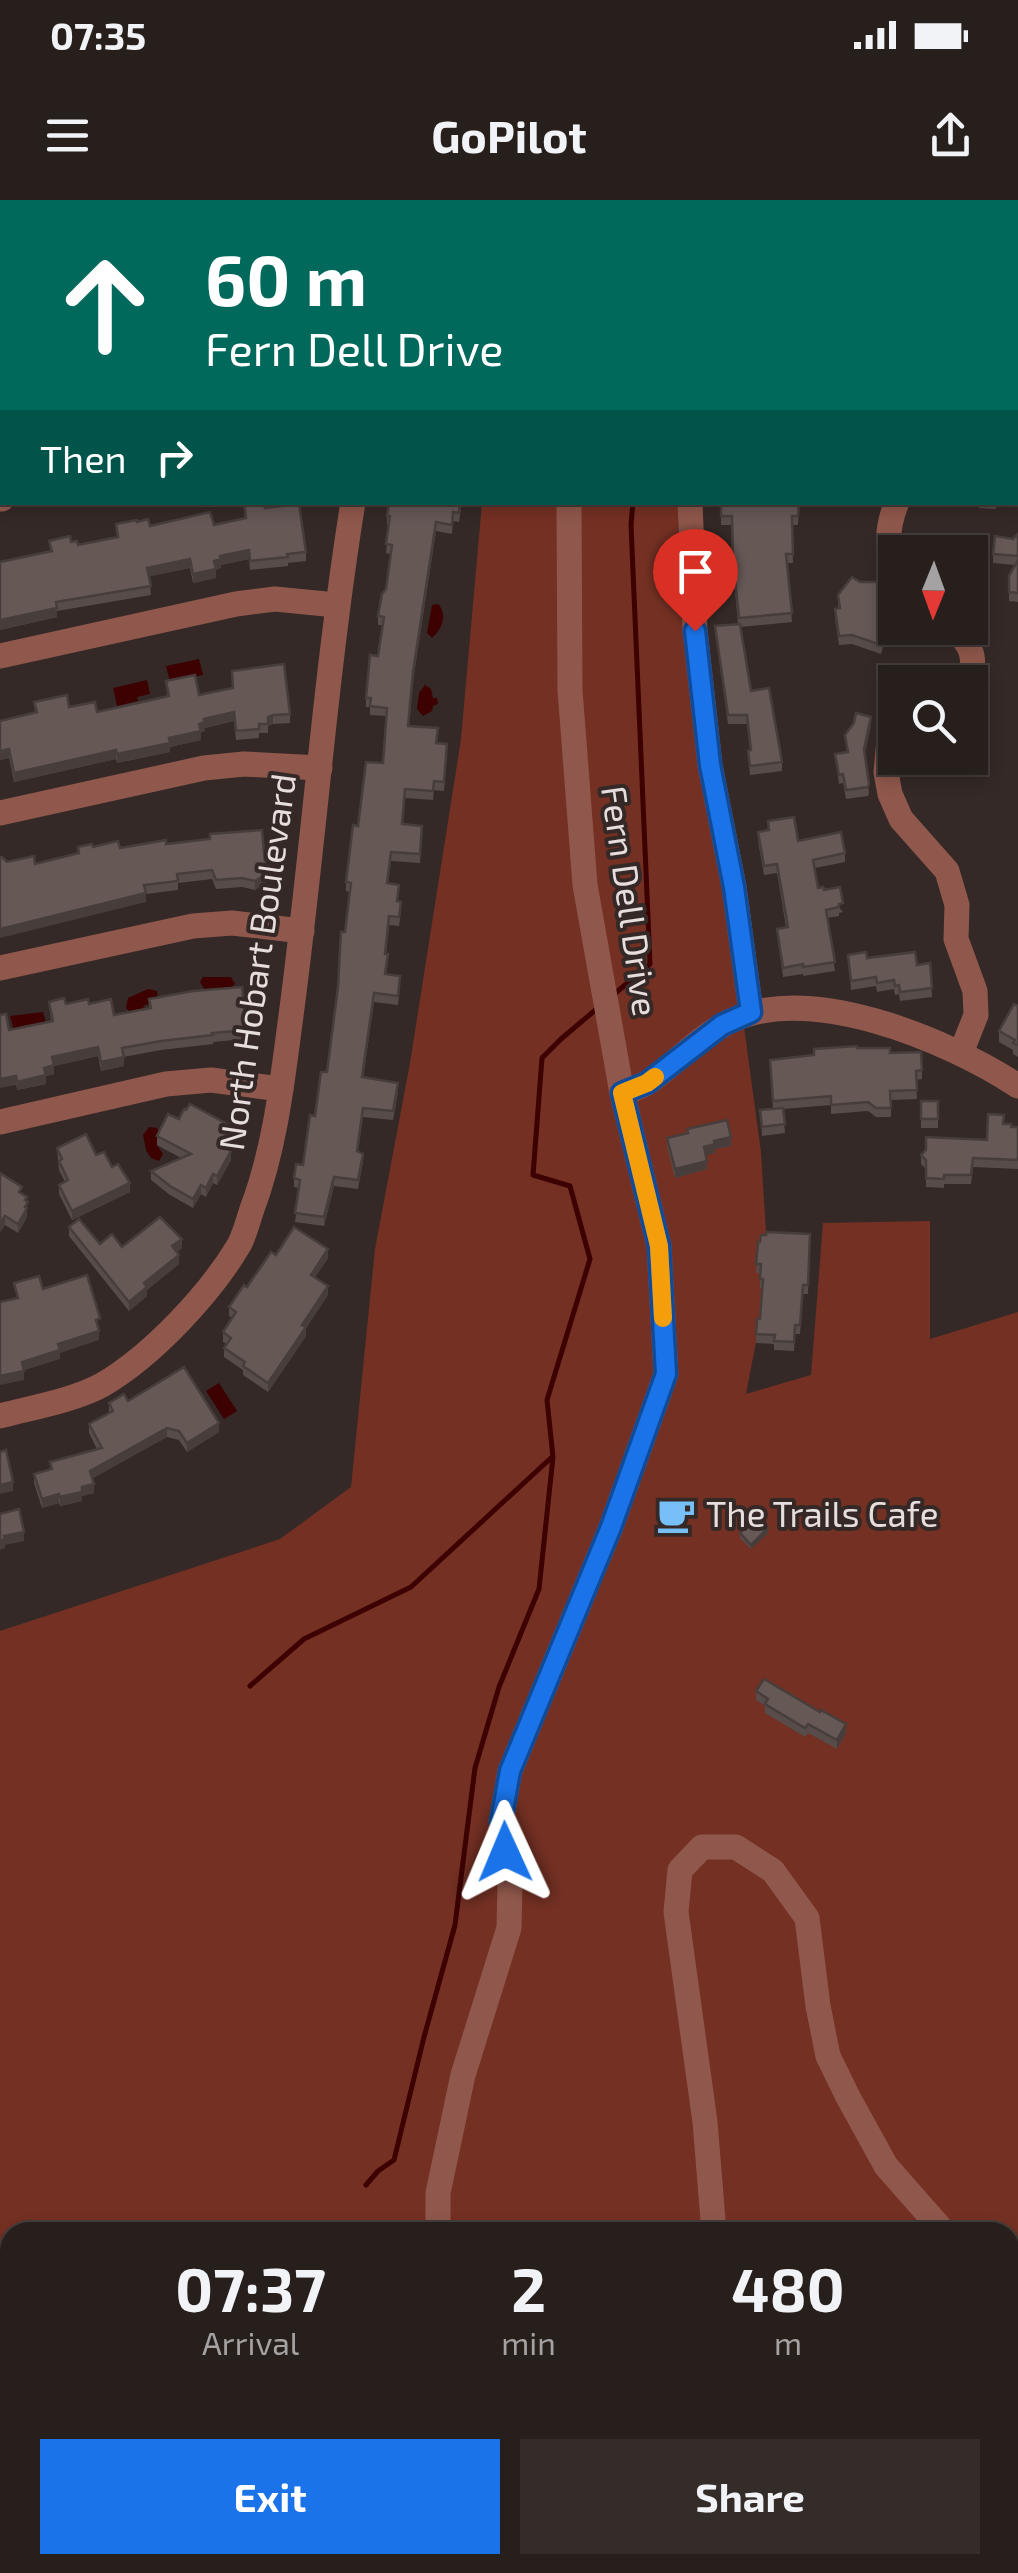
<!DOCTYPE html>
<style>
body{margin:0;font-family:"Exo 2",sans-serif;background:#332c29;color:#f1f3f6;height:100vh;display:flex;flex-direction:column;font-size:38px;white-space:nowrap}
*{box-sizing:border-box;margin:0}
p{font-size:32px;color:#a4a2a3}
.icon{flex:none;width:55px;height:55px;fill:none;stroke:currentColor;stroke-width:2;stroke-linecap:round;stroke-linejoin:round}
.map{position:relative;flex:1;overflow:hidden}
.drawer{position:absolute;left:0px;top:2022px;width:1020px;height:352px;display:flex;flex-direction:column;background:#271f1c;border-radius:30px 30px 0 0;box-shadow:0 5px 15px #0003,0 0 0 2px #433d3b}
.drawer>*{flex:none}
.hud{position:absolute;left:0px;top:0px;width:1020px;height:305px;box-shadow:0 5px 15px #0003,0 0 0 2px #433d3b;background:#00695c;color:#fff;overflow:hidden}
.needle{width:65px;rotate:181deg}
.fabs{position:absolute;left:878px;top:335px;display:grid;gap:20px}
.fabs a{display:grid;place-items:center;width:110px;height:110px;border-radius:0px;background:#271f1c;box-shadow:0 5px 15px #0003,0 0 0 2px #433d3b;font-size:50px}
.pin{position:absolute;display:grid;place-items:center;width:85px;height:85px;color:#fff;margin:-102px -42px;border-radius:50% 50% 50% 0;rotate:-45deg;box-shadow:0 0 10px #0007}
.pin .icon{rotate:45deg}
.me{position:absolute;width:110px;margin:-55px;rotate:359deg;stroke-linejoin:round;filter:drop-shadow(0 0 8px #0008)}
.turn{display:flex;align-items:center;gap:35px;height:210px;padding:0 40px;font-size:45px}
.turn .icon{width:130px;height:130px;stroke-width:2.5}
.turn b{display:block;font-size:70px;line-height:85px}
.then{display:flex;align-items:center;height:95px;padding:0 40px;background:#0003;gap:20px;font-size:38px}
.eta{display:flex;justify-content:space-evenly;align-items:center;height:170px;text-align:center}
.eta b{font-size:60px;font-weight:700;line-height:70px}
.button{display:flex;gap:20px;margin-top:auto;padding:20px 40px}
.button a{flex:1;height:115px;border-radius:0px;background:#1a73e8;color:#fff;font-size:40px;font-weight:700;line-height:115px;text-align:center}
.button a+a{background:#332c29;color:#f1f3f6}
.status{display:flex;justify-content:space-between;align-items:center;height:70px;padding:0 50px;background:#271f1c;direction:ltr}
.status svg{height:28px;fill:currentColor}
header{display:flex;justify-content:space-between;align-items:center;height:130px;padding:0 40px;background:#271f1c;font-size:45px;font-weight:700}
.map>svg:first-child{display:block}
.green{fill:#743023;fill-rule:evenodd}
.water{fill:#3c0100}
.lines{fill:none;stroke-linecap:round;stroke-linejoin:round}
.stream{stroke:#3c0100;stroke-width:5}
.minor{stroke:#90584c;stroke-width:25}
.wall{fill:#574c49}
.shaded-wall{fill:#473e3c}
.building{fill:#655855;stroke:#473e3c;stroke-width:2.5}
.route-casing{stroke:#114b97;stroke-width:25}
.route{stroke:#1a73e8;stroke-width:18}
.slow{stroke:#f59e0b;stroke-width:18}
.labels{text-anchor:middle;stroke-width:8;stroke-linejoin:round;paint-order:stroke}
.street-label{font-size:35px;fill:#e6dedc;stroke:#342926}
.poi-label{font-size:35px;fill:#e6dedc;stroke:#342926;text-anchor:start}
</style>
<div class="status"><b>07:35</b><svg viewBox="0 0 49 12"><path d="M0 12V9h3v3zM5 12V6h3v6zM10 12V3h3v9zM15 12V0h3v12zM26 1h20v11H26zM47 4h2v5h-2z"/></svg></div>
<header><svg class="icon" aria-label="menu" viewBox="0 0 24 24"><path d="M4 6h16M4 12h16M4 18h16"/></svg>GoPilot<svg class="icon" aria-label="share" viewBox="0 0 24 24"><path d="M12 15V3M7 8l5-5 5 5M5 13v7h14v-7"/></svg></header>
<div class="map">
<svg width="1018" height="2373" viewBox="0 0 1018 2373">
<rect width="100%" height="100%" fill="#342926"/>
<g class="green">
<path d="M530 0H710V2H529Z"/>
<path d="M482 303H678V364L692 505 745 834 761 952 766 1032 762 1111 746 1194 811 1175 823 1023 930 1021V1139L1018 1112V2373H0V1431L280 1339 351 1287 375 1049 410 863 461 539ZM10 2032H1010V2365H10Z"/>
</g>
<g class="water">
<path d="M438 404C448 415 442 429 432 438L427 433 432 405Z"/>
<path d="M199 459 203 475 170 481 166 466Z"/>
<path d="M147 480 150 494 137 497 138 501 117 506 113 488Z"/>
<path d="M425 485 431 489 433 498H437L438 504 433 506 432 511 423 516 417 509 419 493Z"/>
<path d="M203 777H231L235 784 231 788 205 790 200 782Z"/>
<path d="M148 789 157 791 158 802 145 805 139 813 132 814 126 808 128 798Z"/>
<path d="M43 812 46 823 14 830 10 816Z"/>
<path d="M149 927 157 928 161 936 157 945 163 954 159 961 151 958 146 950 143 935Z"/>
<path d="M219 1183 237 1211 224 1219 206 1191Z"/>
</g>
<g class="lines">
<g class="stream">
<path d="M665 2 666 0"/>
<path d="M612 796 650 764 631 325 633 302"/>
<path d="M250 1486 304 1439 411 1387 552 1257"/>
<path d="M366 1985 378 1971 394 1960 424 1837 455 1725 475 1568 499 1487 539 1389 553 1257 547 1200 590 1059 570 986 533 975 542 858 561 839 600 806"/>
<path d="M332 2032 333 2031"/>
</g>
<g class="minor">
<path d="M394 2 395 0"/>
<path d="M612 2 613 0"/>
<path d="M726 2V0"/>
<path d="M0 143 2 142"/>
<path d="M0 299H2"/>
<path d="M690 302 695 431 710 565 734 687 751 812"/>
<path d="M895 373C885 349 887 326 897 302"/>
<path d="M954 428C971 445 978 458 968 482"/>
<path d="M0 456 236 404 275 399 336 405"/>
<path d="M895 533 889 540 886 572 890 594 901 619 947 671 957 705 956 739 975 791 976 815 961 853"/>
<path d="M0 613 204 568 244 564 320 568"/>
<path d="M0 768 193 726 232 723 302 731"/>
<path d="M622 893C631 890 642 887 650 881 675 864 696 840 723 825 803 778 948 840 1018 886"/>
<path d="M0 922 166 884 211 880 281 889"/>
<path d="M0 1216C30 1208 75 1200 102 1185 152 1156 210 1094 239 1045 245 1034 248 1021 252 1009 276 946 283 875 292 808 314 640 326 470 353 302"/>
<path d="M438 2032V1993L463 1875 509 1728 510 1682 501 1621 510 1571 611 1327 666 1174 659 1046 622 893 585 685 570 490 569 302"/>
<path d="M714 2032 705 1922 676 1712 680 1670 702 1647H736L773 1671 807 1718 818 1806 828 1856 848 1897 886 1966 944 2032"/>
<path d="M433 2365 437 2373"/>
<path d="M839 2365V2373"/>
<path d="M615 2373 621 2365"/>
</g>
</g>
<g class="wall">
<path d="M1018 247V307H996V309L979 308V302H1018Z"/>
<path d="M243 302H264L265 308 306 352V361L288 363V366L250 370 249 359 221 365V368L216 369V378L193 383 190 368 149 376 151 395 57 411V417L0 430V362L50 351 49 341 71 342 78 345 117 337 116 324 137 322 150 326 214 325 245 318Z"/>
<path d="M389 302H462L459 322 453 321 452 334 436 331 413 481 409 526 437 543 447 553 444 591 434 590 433 600 405 598 403 624 422 626 420 663 391 661 388 684 401 711 399 726 389 725 386 754 388 763 386 774 400 785 398 805 374 802 363 878 398 892 393 920 363 917 358 952 363 962 358 989 334 986 324 1026 295 1022 299 988 294 987V978L303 965 327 872 350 692 346 691V682L358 626 383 563 387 516 370 515V507H366V498L378 456 383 425H378V416L386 389 391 354 386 353 389 325H387V316Z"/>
<path d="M721 302H799L798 325H792L793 363H787L792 422 740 427 751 491 782 562V571L750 575 748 551 750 550 747 524H728L715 426 738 424 733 368 732 325H721Z"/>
<path d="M1018 334V402L1009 401V376L1015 365 993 363V354Z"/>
<path d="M838 395 880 425 884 443 881 454 852 444 839 445 835 418V409L838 408Z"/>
<path d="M166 481 199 495 290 514V523L273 524 268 526V533H259V538L236 540 234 521 205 528V531L201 532V540L170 547V552L117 563 116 559 14 582 9 558 0 560V521L35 513 34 502 97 512 167 496Z"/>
<path d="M871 526 864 554 869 593 868 596 846 599 843 583 839 584 835 554 847 552 845 535Z"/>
<path d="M768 621 798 641 845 653V662L815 668 818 688 824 690 843 712 839 713V716L827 718 835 771 803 776V774L783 777 777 729 786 727 777 673 764 675 758 641V632L768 630Z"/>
<path d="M166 644 266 683 255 690 242 687 216 689 212 679 178 683V690L146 694V702L7 662 35 664 78 654V647L120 648Z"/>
<path d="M848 755 917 765 930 763 932 797 900 801 899 794 895 795 894 789 877 792 876 786 851 790Z"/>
<path d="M149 799 246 830V839L213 842V844L161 850 123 857 124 866 101 871 98 856 54 866V874L46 876V884L17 890 9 830 51 822 49 802 89 804 114 815 149 808Z"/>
<path d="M1018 806V857L1013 854V850L999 842V831Z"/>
<path d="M857 848 890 853 922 870V879L916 880 917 899 891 900V917H876L868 911 831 914V905L783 909 785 933 762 936 760 910 773 909 770 869Z"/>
<rect x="921" y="901" width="17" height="27"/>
<path d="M179 919 229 934 234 946 231 952V960L217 985 213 983 206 997 201 994 193 1008 170 995 151 980V971L181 958 157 945V936Z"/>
<path d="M1003 924 1011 927H1018V969L973 967 971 984H944V988L926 987V969L921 964V955L987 940Z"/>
<path d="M667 938 731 946 715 949V953L706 955 707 969 675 978 667 947Z"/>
<path d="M57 948 96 955 112 967 130 992 72 1020 59 994V985L65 982 59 970Z"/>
<path d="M0 973 22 994 27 1002V1017L18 1033 5 1025 0 1032Z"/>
<path d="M69 1027 100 1044 122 1047 182 1048 177 1052 179 1064 147 1090V1096L129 1111 69 1036Z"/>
<path d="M810 1034 808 1094H803L800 1134H795L794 1151 774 1150V1144L756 1143 757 1119H760L763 1088H760V1073H756L758 1042Z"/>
<path d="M276 1055 328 1058 315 1077 328 1095 306 1128V1136L268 1192 243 1175V1170L224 1157V1148L227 1144 223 1142V1132L232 1118 229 1116V1107Z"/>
<path d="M128 1201 219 1232 187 1252 179 1240 167 1237 92 1278 94 1293 82 1296V1301L60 1306 59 1303 42 1308 34 1283V1274L50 1269V1262L97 1249 89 1233V1224L109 1213V1203Z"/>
<path d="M668 1301 685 1302 684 1324 667 1322Z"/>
<path d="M740 1333H768L751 1349 740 1338Z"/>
<path d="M756 1491 846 1533 837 1549 808 1533 805 1537 765 1513V1506L756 1500Z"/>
</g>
<g class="shaded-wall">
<path d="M436 322V331L413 481 408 535 413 472Z"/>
<path d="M249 350V359L221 365V368L216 369V378L193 383V374L220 356Z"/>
<path d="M190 359V368L147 377V368Z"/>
<path d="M57 408V417L0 430V420Z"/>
<path d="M234 512V521L205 528V531L201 532V540L170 547V552L117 563V554L169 538 199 524 204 519Z"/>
<path d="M273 515V524L268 526V517Z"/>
<path d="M871 517V526L864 558V549Z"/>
<path d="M9 549V558L0 560V551Z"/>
<path d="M116 550V559L14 582V573Z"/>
<path d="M266 674V683L255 690V681Z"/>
<path d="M146 693V702L0 738V729Z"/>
<path d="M374 793V802L362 886V877Z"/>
<path d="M98 847V856L54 866V874L46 876V884L17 890V882L44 868 52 857Z"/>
<path d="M124 857V866L101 871V862Z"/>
<path d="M16 876V885L0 888V879Z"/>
<path d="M234 937V946L231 952V960L217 985V976Z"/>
<path d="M731 937V946L715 949V953L704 956V947L714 941Z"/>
<path d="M707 961V969L675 978V969Z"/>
<path d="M213 974V983L206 997V988Z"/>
<path d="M334 977V986L324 1026V1017Z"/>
<path d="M130 983V992L72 1020V1011Z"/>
<path d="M201 985V994L193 1008V999Z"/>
<path d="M27 997V1017L18 1033V1024Z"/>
<path d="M5 1016V1025L0 1032V1023Z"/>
<path d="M182 1039V1048L172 1055V1046Z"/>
<path d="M328 1049V1058L311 1084V1075Z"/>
<path d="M179 1055V1064L147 1090V1096L129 1111V1102L144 1083Z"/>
<path d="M328 1086V1095L306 1128V1136L268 1192V1183L302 1125Z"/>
<path d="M99 1131V1140L60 1153V1159L22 1171V1162L58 1144Z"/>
<path d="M24 1171V1180L0 1185V1176Z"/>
<path d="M219 1223V1232L187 1252V1243Z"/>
<path d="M167 1228V1237L90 1280V1271Z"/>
<path d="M13 1282V1291L0 1294V1285Z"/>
<path d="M94 1284V1293L82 1296V1287Z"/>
<path d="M82 1292V1301L60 1306V1297Z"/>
<path d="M59 1294V1303L42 1308V1299Z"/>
<path d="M768 1328V1333L751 1349V1345Z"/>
<path d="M24 1332V1341L5 1345V1348L0 1350V1341L4 1336Z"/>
<path d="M846 1524V1533L837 1549V1540Z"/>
</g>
<g class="building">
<rect x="199" y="0" width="158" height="2"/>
<rect x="436" y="0" width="65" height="2"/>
<path d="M743 0H773L772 2H742Z"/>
<path d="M2 44V100L0 101V45Z"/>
<path d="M0 212H2V244L0 245Z"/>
<path d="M244 302H264L265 308 299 304 306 352 287 354 288 357 250 361 249 350 220 356 221 359 214 361 216 369 193 374 190 359 147 368 151 386 56 402 57 408 0 420V362L52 351 49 341 70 336 71 342 77 341 78 345 118 337 116 324 137 320V322L148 319 150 326 210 312 214 325 246 318Z"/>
<path d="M389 302H460L459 313 453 312 452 325 436 322 413 472 408 526 438 528 436 543 447 544 444 582 434 581 433 591 405 589 402 624 422 626 420 654 391 652 387 683 399 685 397 701 401 702 399 717 389 716 385 754H388L385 774 400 776 398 796 374 793 362 877 398 883 393 911 363 908 357 951 363 954 358 980 334 977 324 1017 295 1013 300 980 294 978 296 964 303 965 310 915 315 916 321 872H327L338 787 341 732H345L351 683 346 682 353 625 358 626 366 562 383 563 387 508 370 506 371 498H366L370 455 378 456 384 417 378 416 382 394 386 389 392 345 386 344 390 316H387Z"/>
<path d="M721 302H799L798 316H792L793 354H786L792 413 739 418 733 359 732 316H721Z"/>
<path d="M1018 334V356L993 354 995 336 1013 339Z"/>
<path d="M1018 360V393L1009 392V376Z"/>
<path d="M852 377 860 382H878L880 425 883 424 884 434 881 445 852 435 839 436 835 409 840 408 838 395Z"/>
<path d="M740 424 751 491 769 488 782 562 750 566 748 551 751 550 747 515H728L715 426Z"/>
<path d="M284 464 290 514 273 515 268 517V524H259V529L236 531 234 512 204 519 205 522 199 524 201 531 169 538 170 543 117 554 116 550 14 573 9 549 0 551V521L37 512 34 502 67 495 69 507 95 502 97 512 169 496 166 481 195 475 199 495 233 488 232 471Z"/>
<path d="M856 513 871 517 864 549 869 584 868 587 846 590 843 574 839 575 835 554 848 552 845 535 854 523Z"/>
<path d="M794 617 798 641 841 632 845 653 813 660 818 688 823 687 824 690 840 687 843 703 839 704V707L826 710 835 762 803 767V764L783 768 777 729 788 727 777 664 764 666 758 632 769 630 768 621Z"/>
<path d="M262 630 266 674 255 681 242 678 216 680 212 670 177 674 178 681 144 685 146 693 0 729V657H2L7 662 34 656 35 664 79 653 78 647 92 644 93 647 118 641 120 648 166 640V644L210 639V634Z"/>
<path d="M866 752 867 758 915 752 917 765 930 763 932 788 900 792 899 785 895 786 894 780 877 783 876 777 851 781 848 755Z"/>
<path d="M242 787 246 830 212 833 213 835 161 841 122 848 124 857 101 862 98 847 52 857 54 865 44 868 46 875 17 882 16 876 0 879V815L6 814 9 830 53 821 49 802 64 798 66 804 88 799 89 804 111 799 114 815 151 808 149 799 193 791Z"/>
<path d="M1014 804 1018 806V845L1013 843 1015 840 999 831Z"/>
<path d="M857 846V848H890V853L921 852 922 870 916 871 917 890 890 891 891 908H876L868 902 831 905V896L773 901 770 860 814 855V849Z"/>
<rect x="921" y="901" width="17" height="18"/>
<path d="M190 904 229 925 225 932 234 937 228 949 231 951 217 976 213 974 206 988 201 985 193 999 170 986 151 971 191 954 157 936 168 914 179 919 184 909 186 910Z"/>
<path d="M783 908 785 924 762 927 760 910Z"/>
<path d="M988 914 1004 915 1003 924H1011V927H1018V960L973 958 971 975H944V979L926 978V960L921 955 926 950V937L987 940Z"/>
<path d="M727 920 731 937 714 941 715 944 704 947 707 961 675 969 667 938 688 933 687 929Z"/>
<path d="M86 934 96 955 104 952 112 967 118 964 130 983 72 1011 59 985 68 980 59 961 62 959 57 948Z"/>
<path d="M0 973 22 987 19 992 27 997 25 1000 28 1002 25 1007 27 1008 18 1024 5 1016 0 1023Z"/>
<path d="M160 1017 182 1039 172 1046 179 1055 144 1083 147 1087 129 1102 69 1027 79 1019 100 1044 112 1034 122 1047Z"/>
<path d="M294 1027 328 1049 311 1075 328 1086 302 1125 306 1127 268 1183 243 1166 245 1162 224 1148 231 1138 223 1132 236 1112 229 1107 244 1085 247 1087 271 1052 276 1055Z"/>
<path d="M766 1032 810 1034 808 1085H803L800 1125H795L794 1142 774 1141 775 1135 756 1134 757 1119H760L763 1079H760L761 1064H756L758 1042H760L761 1035H766Z"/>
<path d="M87 1075 100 1118 96 1120 99 1131 58 1144 60 1150 22 1162 24 1171 0 1176V1102L18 1098 14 1083 39 1076 43 1089Z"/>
<path d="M184 1167 219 1223 187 1243 179 1231 167 1228 90 1271 94 1284 82 1287V1292L60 1297 59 1294 42 1299 34 1274 52 1269 50 1262 102 1248 89 1224 113 1211 109 1203 124 1194 128 1201Z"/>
<path d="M6 1250 13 1282 0 1285V1252Z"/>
<path d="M668 1301 685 1302 684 1320 667 1318Z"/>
<path d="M19 1309 24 1332 4 1336 5 1339 0 1341V1314Z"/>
<path d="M757 1317 768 1328 751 1345 740 1333Z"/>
<path d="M764 1479 820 1512 821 1510 846 1524 837 1540 808 1524 805 1528 765 1504 768 1499 756 1491Z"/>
</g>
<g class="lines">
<g class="route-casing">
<path id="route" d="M505 1652 501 1621 510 1571 611 1327 666 1174 659 1046 622 893 647 883 722 825 751 812 734 687 710 565 695 431"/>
</g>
<use href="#route" class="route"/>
<path class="slow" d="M655 877 647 883 622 893 659 1046 663 1118"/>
</g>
<defs>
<g id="cafe-bare" transform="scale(3)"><path d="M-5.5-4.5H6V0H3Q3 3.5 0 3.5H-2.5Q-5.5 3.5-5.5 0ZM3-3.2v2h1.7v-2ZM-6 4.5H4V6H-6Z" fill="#77bff7" stroke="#342926" stroke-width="2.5" paint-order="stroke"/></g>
</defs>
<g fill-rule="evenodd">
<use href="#cafe-bare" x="676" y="1315"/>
</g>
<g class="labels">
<g class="street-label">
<text transform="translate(629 701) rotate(82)" y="12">Fern Dell Drive</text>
<text transform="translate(258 762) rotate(-82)" y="12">North Hobart Boulevard</text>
</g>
<g class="poi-label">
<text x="706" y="1327">The Trails Cafe</text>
</g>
</g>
</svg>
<div class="fabs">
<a><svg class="needle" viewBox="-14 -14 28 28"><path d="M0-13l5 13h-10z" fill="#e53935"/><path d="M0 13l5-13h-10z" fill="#a4a2a3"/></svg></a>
<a><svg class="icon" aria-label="search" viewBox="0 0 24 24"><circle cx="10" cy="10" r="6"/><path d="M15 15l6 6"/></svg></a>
</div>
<div class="pin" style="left:695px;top:431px;background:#d93025"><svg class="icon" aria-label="arrive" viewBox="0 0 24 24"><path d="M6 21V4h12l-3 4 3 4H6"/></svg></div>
<svg class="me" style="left:505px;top:1652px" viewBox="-20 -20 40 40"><path d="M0-17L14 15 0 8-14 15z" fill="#1a73e8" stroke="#fff" stroke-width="4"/></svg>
<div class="hud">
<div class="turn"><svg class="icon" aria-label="ahead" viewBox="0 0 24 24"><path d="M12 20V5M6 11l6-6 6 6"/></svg><div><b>60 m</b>Fern Dell Drive</div></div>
<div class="then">Then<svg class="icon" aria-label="right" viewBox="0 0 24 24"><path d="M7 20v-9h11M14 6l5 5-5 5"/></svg></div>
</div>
<section class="drawer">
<div class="eta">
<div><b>07:37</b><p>Arrival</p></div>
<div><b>2</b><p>min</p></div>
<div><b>480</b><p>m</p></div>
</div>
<div class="button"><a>Exit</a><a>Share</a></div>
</section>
</div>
